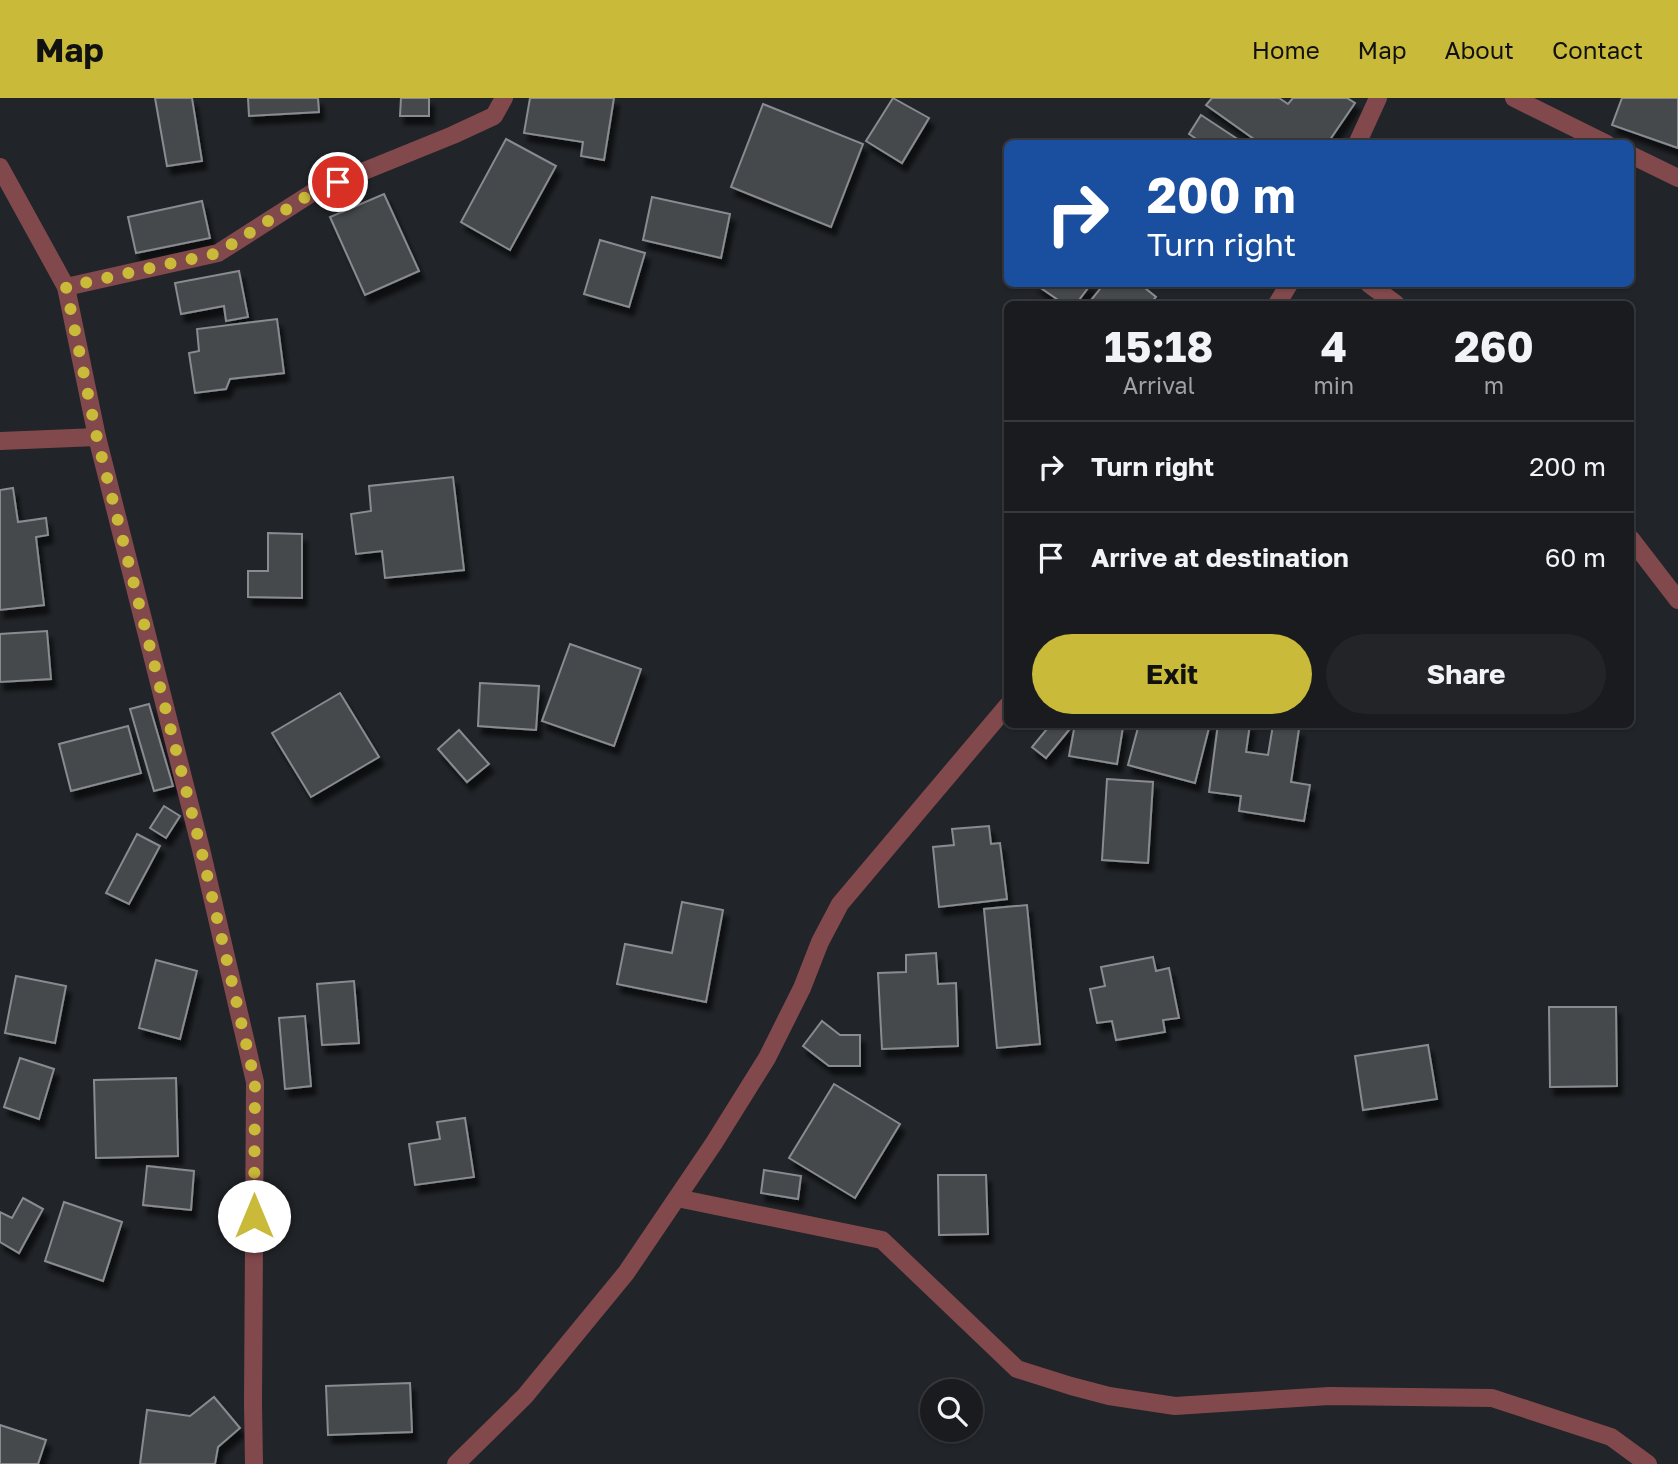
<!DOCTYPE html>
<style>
body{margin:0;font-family:"Golos Text",sans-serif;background:#222427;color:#f1f3f6;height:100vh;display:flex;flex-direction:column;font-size:26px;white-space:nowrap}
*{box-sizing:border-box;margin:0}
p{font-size:23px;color:#9fa1a4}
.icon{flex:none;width:38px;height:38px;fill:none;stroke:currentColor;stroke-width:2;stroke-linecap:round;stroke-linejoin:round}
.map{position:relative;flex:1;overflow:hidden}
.details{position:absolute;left:1004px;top:203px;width:630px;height:427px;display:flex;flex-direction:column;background:#191b1e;border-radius:10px;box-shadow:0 2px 5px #0004,0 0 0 2px #37393c}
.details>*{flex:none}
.guide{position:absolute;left:1004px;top:42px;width:630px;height:147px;border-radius:10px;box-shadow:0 2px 5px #0004,0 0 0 2px #37393c;background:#1a4fa0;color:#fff;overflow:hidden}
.fabs{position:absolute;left:920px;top:1281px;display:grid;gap:14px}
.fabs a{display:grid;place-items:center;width:63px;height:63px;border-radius:50%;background:#191b1e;box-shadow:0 2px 5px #0004,0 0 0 2px #37393c;font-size:35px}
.pin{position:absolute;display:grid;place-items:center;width:60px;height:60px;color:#fff;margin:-30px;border:4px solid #fff;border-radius:50%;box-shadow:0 2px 7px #0007}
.me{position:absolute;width:77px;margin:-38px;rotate:0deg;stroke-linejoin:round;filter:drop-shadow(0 0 5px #0008)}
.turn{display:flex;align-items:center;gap:24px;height:147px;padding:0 28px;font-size:32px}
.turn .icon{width:91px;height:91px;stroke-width:2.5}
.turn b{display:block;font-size:49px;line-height:60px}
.eta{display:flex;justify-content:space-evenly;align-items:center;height:119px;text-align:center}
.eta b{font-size:42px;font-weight:700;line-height:49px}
.cta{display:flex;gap:14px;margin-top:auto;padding:14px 28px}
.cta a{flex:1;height:80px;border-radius:42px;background:#caba39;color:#111;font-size:28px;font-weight:700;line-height:80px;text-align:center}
.cta a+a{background:#222427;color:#f1f3f6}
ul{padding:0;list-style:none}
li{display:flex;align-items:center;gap:21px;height:91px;padding:0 28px;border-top:2px solid #37393c}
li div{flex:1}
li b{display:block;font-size:26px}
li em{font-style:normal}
header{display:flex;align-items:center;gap:42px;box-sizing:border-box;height:98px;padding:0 35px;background:#caba39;color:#111}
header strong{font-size:33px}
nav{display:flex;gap:38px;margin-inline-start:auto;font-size:24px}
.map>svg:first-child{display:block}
.building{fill:#45484c;stroke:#888c91;stroke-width:2;filter:url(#shadow)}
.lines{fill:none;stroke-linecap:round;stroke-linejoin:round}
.street{stroke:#82494c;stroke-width:18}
.route{stroke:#caba39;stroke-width:12;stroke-dasharray:0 21.6}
</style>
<header>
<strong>Map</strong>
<nav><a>Home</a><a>Map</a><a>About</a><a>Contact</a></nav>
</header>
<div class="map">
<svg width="1678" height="1366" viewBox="0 0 1678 1366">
<defs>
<filter id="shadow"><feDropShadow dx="4.5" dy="8" stdDeviation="2" flood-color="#0009"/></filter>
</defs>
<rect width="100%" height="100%" fill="#212428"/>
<g class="building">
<path d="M155 0H192L202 63 167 68Z"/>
<path d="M248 0H318L319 14 249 18Z"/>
<path d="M401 0H429V18H400Z"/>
<path d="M530 0H614L604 62 581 58 583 44 524 35Z"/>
<path d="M893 0 929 20 902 65 866 43Z"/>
<path d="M1212 0H1279L1288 6 1293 0H1347L1355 5 1327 46H1261L1206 7Z"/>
<path d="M1622 0H1678V50L1612 27Z"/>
<path d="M763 6 863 46 831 129 731 89Z"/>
<path d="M1201 17 1245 46H1204L1189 36Z"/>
<path d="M506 41 556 68 510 152 461 124Z"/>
<path d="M384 96 419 173 365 197 330 119Z"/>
<path d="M652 99 730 116 721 160 643 142Z"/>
<path d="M202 103 210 140 136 155 128 119Z"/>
<path d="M600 142 645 155 629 209 584 196Z"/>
<path d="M239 173 248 219 226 223 224 208 181 216 175 185Z"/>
<path d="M1035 186H1091L1076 206H1064Z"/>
<path d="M1104 186H1140L1156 199 1150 206H1088Z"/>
<path d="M277 221 284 275 230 281 226 291 195 295 189 255 199 253 197 231Z"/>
<path d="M453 379 464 472 385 480 382 453 356 456 351 416 371 413 369 388Z"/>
<path d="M13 390 18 424 46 420 48 437 36 439 44 507 0 512V392Z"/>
<path d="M268 435 302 436V500L248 499V473H268Z"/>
<path d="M47 533 51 581 0 584V536Z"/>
<path d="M570 546 641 571 614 648 542 623Z"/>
<path d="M480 585 539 588 536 632 478 628Z"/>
<path d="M340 595 379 659 311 699 272 635Z"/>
<path d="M149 606 173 688 154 693 130 611Z"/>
<path d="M1051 626H1062L1069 632 1046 660 1032 649Z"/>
<path d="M1075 626H1104L1123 629 1117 666 1069 658Z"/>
<path d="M1139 626H1210L1195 685 1128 667Z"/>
<path d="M1218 626H1250L1246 654 1268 657 1273 627 1299 631 1291 684 1310 687 1304 723 1239 713 1241 698 1209 694Z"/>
<path d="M128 628 141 675 71 693 59 646Z"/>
<path d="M459 632 489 666 467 684 438 651Z"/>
<path d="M1107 681 1153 684 1148 765 1102 762Z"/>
<path d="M164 708 180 718 166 740 150 730Z"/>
<path d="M989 728 991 746 1000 745 1007 801 939 809 933 749 954 747 952 731Z"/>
<path d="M137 736 160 748 129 806 106 795Z"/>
<path d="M682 804 723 812 706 904 617 886 625 846 672 855Z"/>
<path d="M1027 807 1040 946 997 950 984 811Z"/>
<path d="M936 855 938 886 956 885 958 948 882 951 878 875 906 874V857Z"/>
<path d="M1153 859 1156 873 1169 870 1179 920 1163 922 1165 934 1116 942 1112 923 1097 925 1090 891 1105 888 1101 869Z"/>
<path d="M156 862 197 873 180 941 139 930Z"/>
<path d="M16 878 66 888 55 945 5 935Z"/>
<path d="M354 883 359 945 322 947 317 886Z"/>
<path d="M1549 909H1616L1617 988 1550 989Z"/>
<path d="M305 918 311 988 285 991 279 920Z"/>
<path d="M822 923 840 937H860V968H829L803 948Z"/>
<path d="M1428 947 1437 1001 1363 1012 1355 958Z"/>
<path d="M20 960 54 971 39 1021 4 1009Z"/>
<path d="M176 980 178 1058 96 1060 94 982Z"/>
<path d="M834 986 900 1026 855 1100 789 1060Z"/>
<path d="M465 1020 474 1079 415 1087 409 1046 440 1041 437 1024Z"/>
<path d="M147 1068 194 1073 191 1112 143 1107Z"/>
<path d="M764 1072 801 1078 798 1101 761 1095Z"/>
<path d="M938 1077H986L988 1136 939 1137Z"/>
<path d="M23 1100 43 1111 19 1155 0 1144V1114L12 1120Z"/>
<path d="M64 1104 122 1124 103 1183 45 1163Z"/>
<path d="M410 1285 412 1334 328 1337 326 1288Z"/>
<path d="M214 1299 240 1330 218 1349 215 1366H140L147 1312 190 1318Z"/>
<path d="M0 1327 46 1342 38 1366H0Z"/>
</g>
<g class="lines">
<g class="street">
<path d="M1514 0 1607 46"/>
<path d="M1357 46 1378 0"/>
<path d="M1631 57 1678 80"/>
<path d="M0 69 66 189 97 339 201 751 255 984 253 1306 254 1366"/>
<path d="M1369 186 1396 206"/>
<path d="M66 189 218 155 315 93 453 37 494 18 504 0"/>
<path d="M1277 206 1289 186"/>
<path d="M0 343 97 339"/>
<path d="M1631 441 1678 502"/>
<path d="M677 1100 882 1142 1017 1271 1071 1288 1109 1298 1175 1308 1329 1298 1492 1300 1611 1339 1648 1366"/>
<path d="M456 1366 525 1298 626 1175 714 1045 767 960 802 890 820 844 840 806 1008 607"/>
</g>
</g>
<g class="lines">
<path class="route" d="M254 1118 255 984 201 751 97 340 66 189 218 155 315 93 338 84"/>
</g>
</svg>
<div class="fabs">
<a><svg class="icon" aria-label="search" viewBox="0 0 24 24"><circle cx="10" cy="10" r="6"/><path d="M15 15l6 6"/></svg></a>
</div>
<div class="pin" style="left:338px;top:84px;background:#d93025"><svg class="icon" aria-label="arrive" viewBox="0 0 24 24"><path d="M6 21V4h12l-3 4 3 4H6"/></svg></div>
<svg class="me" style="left:254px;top:1118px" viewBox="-20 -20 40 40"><circle r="19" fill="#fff"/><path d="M0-13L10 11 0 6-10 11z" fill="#caba39"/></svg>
<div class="guide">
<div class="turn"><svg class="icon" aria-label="right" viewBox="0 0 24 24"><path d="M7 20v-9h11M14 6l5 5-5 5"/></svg><div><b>200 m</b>Turn right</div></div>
</div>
<section class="details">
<div class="eta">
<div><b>15:18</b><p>Arrival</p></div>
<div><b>4</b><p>min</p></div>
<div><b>260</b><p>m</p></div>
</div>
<ul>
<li><svg class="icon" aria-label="right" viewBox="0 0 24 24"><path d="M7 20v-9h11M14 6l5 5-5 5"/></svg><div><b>Turn right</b></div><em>200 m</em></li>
<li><svg class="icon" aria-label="arrive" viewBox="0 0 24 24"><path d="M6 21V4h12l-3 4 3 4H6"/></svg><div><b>Arrive at destination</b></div><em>60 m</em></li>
</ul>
<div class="cta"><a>Exit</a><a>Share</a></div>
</section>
</div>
